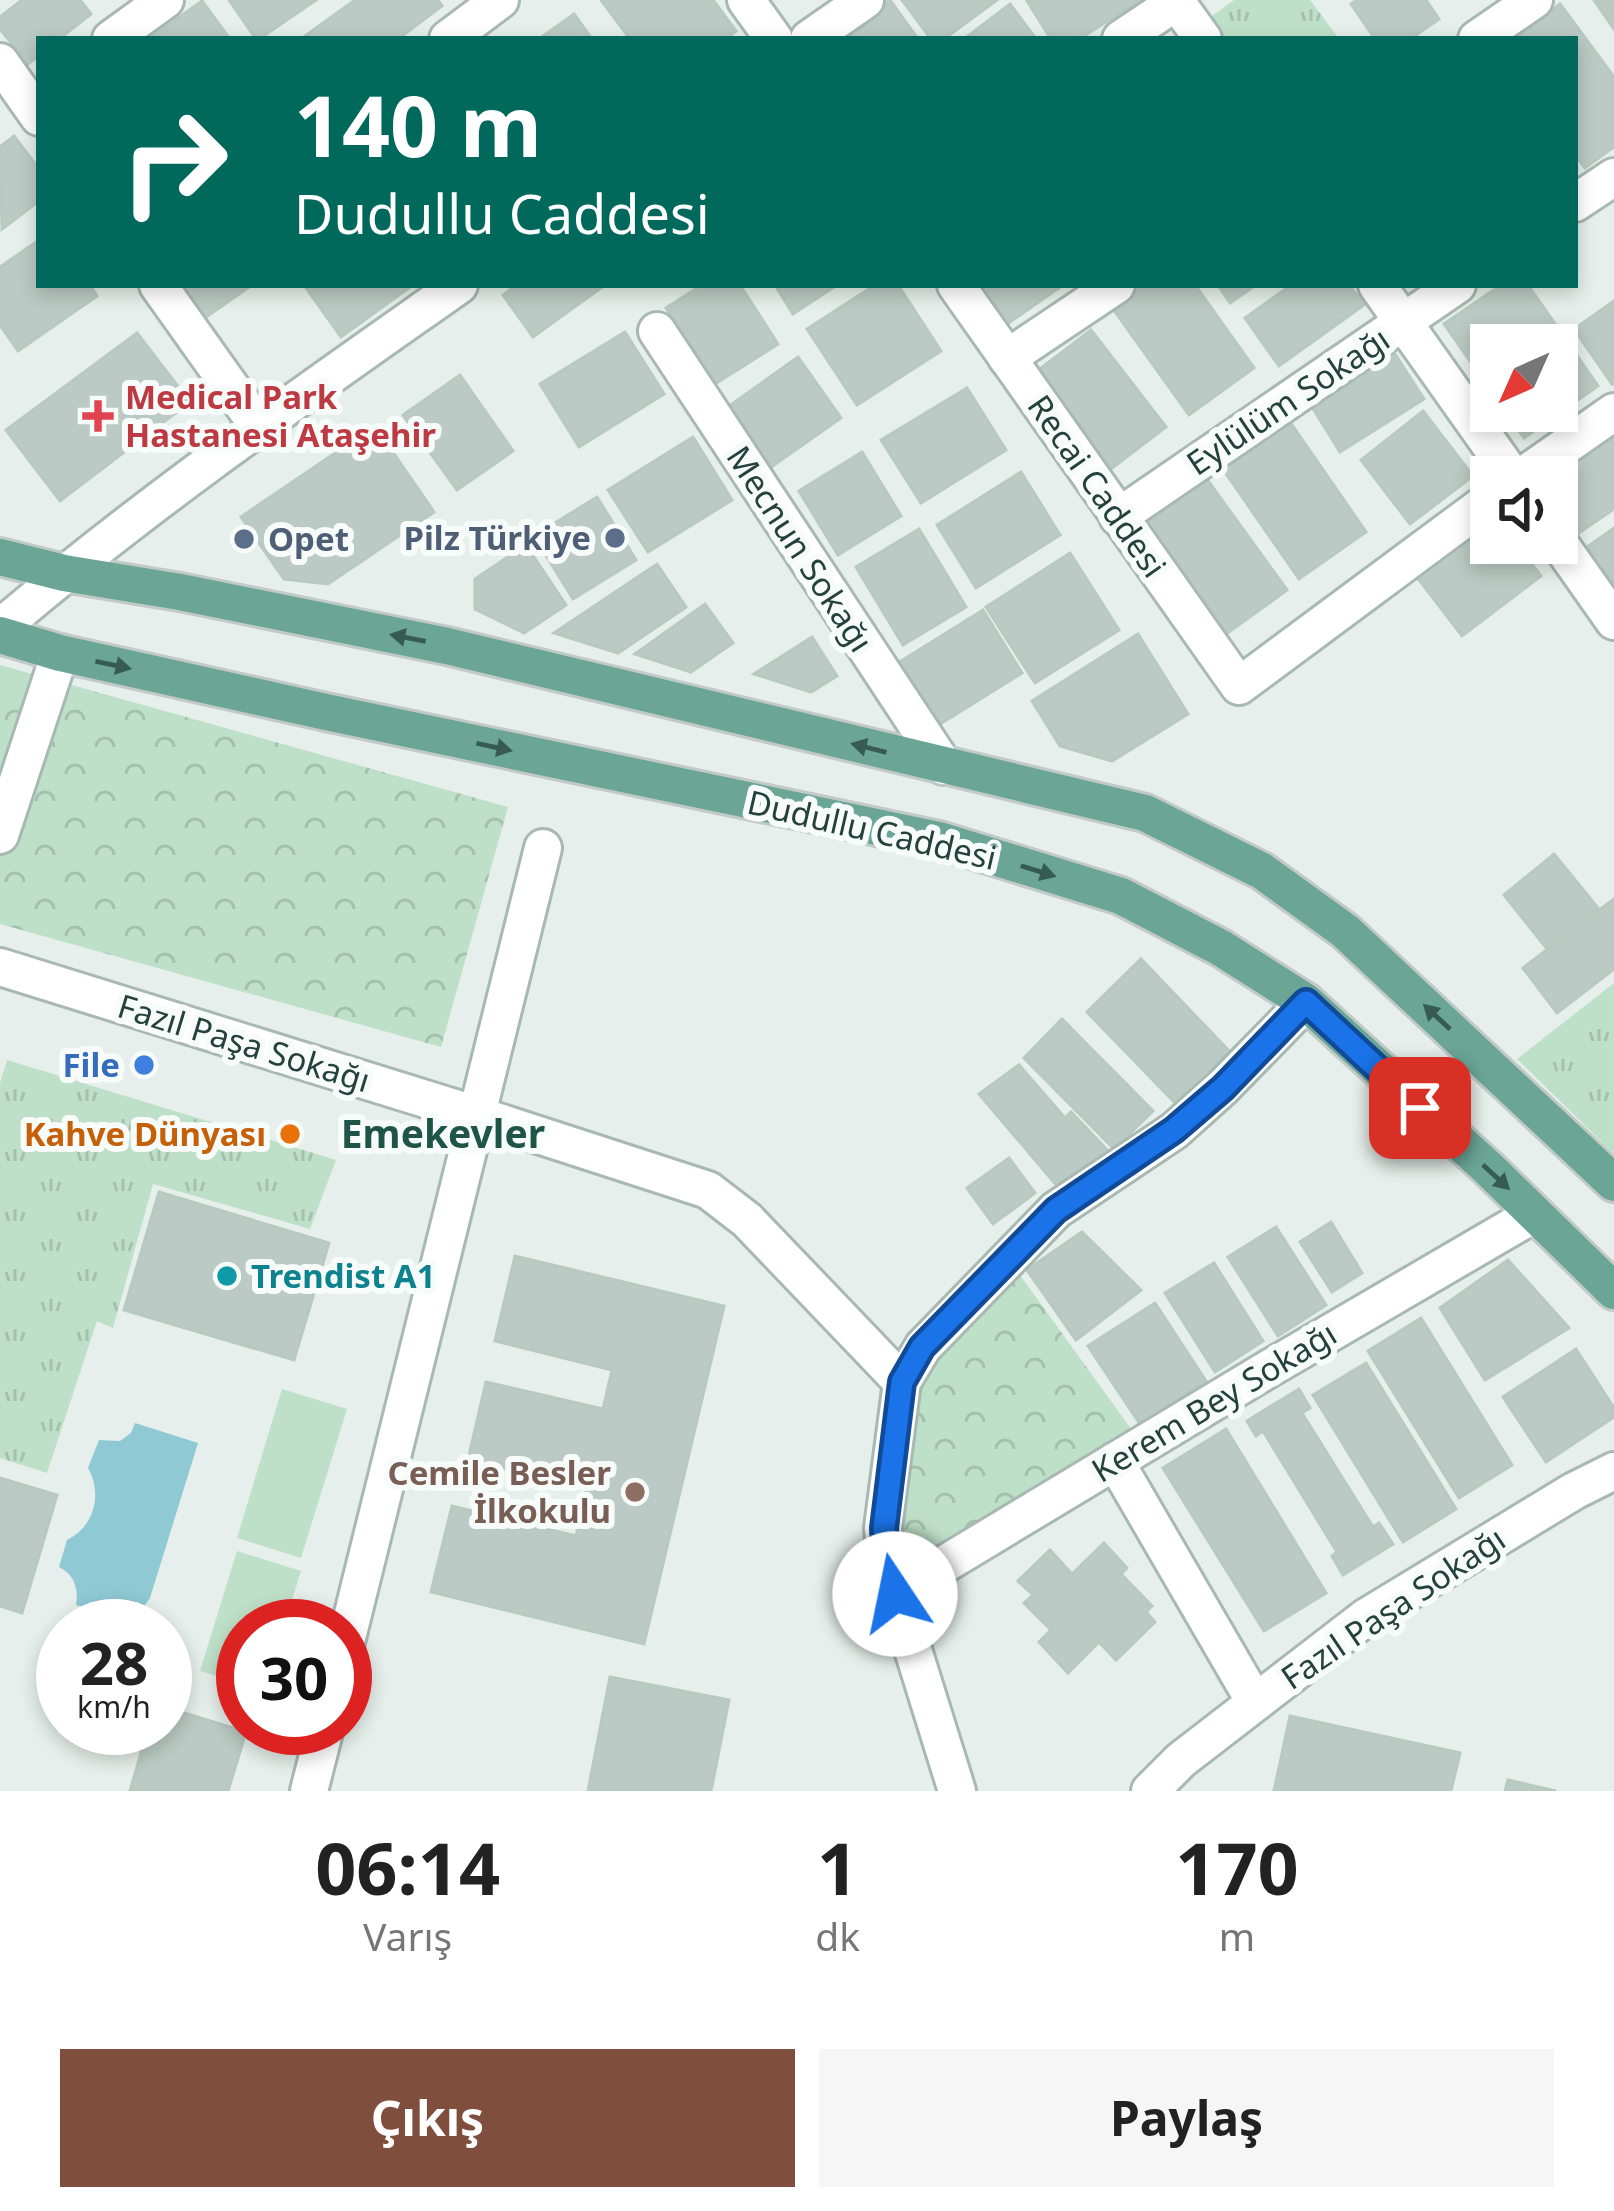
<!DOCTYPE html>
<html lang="tr">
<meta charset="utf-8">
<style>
body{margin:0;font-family:"Noto Sans",sans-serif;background:#f6f6f6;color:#222;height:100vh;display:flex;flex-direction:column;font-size:45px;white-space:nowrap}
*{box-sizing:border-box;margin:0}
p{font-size:39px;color:#767676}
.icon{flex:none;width:66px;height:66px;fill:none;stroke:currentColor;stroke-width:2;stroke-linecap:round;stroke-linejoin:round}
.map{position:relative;height:1791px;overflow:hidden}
.details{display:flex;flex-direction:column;background:#fff;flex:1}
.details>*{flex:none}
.guide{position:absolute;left:36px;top:36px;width:1542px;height:252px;border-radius:0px;box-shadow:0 6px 18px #0003;background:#00695c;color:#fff;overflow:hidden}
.needle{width:78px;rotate:225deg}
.tools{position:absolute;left:1470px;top:324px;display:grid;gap:24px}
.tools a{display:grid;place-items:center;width:108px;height:108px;border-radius:0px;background:#fff;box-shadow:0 6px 18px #0003;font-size:60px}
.speed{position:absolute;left:36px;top:1599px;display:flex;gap:24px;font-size:60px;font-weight:700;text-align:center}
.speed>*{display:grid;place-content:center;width:156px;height:156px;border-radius:50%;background:#fff;box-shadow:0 6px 18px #0003;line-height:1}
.speed small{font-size:30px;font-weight:400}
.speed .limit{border:18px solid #d22;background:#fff;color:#111}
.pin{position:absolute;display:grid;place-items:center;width:102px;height:102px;color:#fff;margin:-51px;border-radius:24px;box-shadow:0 6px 18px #0006}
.me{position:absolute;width:132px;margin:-66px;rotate:349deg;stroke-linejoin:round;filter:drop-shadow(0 0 9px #0008)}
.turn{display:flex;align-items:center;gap:42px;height:252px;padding:0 60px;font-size:54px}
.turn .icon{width:156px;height:156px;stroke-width:2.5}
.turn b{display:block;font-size:84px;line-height:102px}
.eta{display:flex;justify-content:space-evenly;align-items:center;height:204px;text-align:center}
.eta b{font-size:72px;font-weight:700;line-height:84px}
.action{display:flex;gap:24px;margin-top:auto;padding:24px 60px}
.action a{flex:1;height:138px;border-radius:0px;background:#804e3d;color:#fff;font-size:48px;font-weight:700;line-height:138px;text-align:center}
.action a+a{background:#f6f6f6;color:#222}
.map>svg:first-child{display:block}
.grass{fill:url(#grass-tufts)}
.forest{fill:url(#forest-crowns)}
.pitch{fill:#bfe0c8}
.water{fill:#8ec9d4}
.building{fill:#bbcac4;stroke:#b8c9c2;stroke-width:3}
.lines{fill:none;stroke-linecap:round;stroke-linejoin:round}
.minor-casing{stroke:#a8b8b2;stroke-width:42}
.tertiary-casing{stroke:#a8b8b2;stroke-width:42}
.primary-casing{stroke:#c2cac8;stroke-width:42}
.minor{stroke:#fff;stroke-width:36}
.tertiary{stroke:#fff;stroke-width:36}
.primary{stroke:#6aa596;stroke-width:36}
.oneway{fill:#365b51}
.route-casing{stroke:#114b97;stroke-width:30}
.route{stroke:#1a73e8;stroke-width:21}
.health-dot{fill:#e0444e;stroke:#f7fbf9;stroke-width:4.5}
.service-dot{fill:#5c6f8a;stroke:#f7fbf9;stroke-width:4.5}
.shop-dot{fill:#3f7fe0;stroke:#f7fbf9;stroke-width:4.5}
.food-dot{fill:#e8710a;stroke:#f7fbf9;stroke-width:4.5}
.culture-dot{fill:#0f9aa8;stroke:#f7fbf9;stroke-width:4.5}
.education-dot{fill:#8d6e63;stroke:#f7fbf9;stroke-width:4.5}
.labels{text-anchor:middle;stroke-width:12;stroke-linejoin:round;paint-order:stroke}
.health-label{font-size:33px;font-weight:bold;fill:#be3a42;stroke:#f7fbf9;text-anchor:start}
.street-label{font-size:33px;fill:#24423a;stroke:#f7fbf9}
.service-label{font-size:33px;font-weight:bold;fill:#4e5e75;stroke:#f7fbf9;text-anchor:end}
.shop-label{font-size:33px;font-weight:bold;fill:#366cbe;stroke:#f7fbf9;text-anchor:end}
.food-label{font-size:33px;font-weight:bold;fill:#c56008;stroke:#f7fbf9;text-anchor:end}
.culture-label{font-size:33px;font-weight:bold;fill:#0d838f;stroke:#f7fbf9;text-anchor:start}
.education-label{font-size:33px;font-weight:bold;fill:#785e54;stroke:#f7fbf9;text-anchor:end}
.quarter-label{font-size:39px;font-weight:bold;fill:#1f5548;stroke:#f7fbf9}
</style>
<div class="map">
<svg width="1614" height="1791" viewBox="0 0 1614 1791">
<defs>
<pattern id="grass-tufts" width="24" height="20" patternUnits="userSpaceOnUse" patternTransform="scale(3)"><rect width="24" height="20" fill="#bfe0c8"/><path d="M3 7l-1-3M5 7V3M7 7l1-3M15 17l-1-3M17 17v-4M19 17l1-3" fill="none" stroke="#a4c1ad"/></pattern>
<pattern id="forest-crowns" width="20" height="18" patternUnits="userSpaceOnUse" patternTransform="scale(3)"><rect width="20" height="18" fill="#bfe0c8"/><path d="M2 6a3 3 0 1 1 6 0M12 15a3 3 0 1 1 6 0" fill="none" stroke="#a4c1ad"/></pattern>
</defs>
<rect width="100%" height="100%" fill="#e6efeb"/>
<g class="grass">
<path d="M1234 0H1310L1339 39H1218L1205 21Z"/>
<path d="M1614 983V1154L1517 1059Z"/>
<path d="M7 1060 336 1160 310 1229 153 1184 113 1328 97 1321 47 1473 0 1458V1083Z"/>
</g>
<g class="forest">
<path d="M0 665 508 807 441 1047 0 924Z"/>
<path d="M1015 1268 1134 1433 908 1574 895 1505 904 1422 935 1357Z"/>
</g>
<g class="pitch">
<path d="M282 1389 347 1409 301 1558 237 1538Z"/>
<path d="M237 1551 301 1571 284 1626H243V1684L200 1671Z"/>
</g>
<path class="water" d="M135 1423 198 1443 150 1598C131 1629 105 1612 76 1605 79 1589 74 1574 59 1567L67 1540C94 1527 103 1494 88 1468L99 1440 120 1441 131 1433Z"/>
<g class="building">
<path d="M22 0H80L91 14 59 39H39V55L28 64 0 29V17Z"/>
<path d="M229 0H316L259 39H256Z"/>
<path d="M355 0H438L442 6 398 39H301Z"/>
<path d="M601 0H713L736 31 726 39H630Z"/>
<path d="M890 0 918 39H834Z"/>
<path d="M902 0H997L944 39H931Z"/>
<path d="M1141 0 1079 39H1051L1027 1Z"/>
<path d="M1357 0H1426L1439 19 1410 39H1375L1351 4Z"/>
<path d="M1594 0H1614V29Z"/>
<path d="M202 1 230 39H149Z"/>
<path d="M1010 4 1036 39H964Z"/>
<path d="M1560 4 1614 77V147L1585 168 1575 155V39H1512Z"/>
<path d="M574 14 592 39H539Z"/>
<path d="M14 136 39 169V201L2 229 0 147Z"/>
<path d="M39 240V285H90L97 296 18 351 0 325V267Z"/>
<path d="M173 285H252L199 322Z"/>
<path d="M304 285H407L409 288 341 337Z"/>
<path d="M516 285H605L533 337 503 295Z"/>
<path d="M702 285H740L778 344 715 384 666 308Z"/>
<path d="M775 285H837L793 314Z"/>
<path d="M875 285H898L941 351 857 405 807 329Z"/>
<path d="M969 285H1063L1000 329Z"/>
<path d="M1141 285H1195L1254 368 1189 415 1111 306Z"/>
<path d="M1218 285H1256L1230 303Z"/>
<path d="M1291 285H1349L1364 305 1279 366 1245 318Z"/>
<path d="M1501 285H1528L1598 386 1524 438 1505 411H1557V345H1491V391L1444 324Z"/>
<path d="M1614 301V383L1612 384 1574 329Z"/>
<path d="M1091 330 1166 427 1107 472 1032 375Z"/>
<path d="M625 332 664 394 579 447 540 384Z"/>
<path d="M137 333 190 402 60 501 6 430Z"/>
<path d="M1395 354 1424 399 1340 452 1312 407Z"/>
<path d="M798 357 841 418 767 470 725 409Z"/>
<path d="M460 375 513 451 457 490 403 415Z"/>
<path d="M967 388 1006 450 921 503 881 440Z"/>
<path d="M1423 411 1473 476 1410 524 1361 460Z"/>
<path d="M1288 419 1366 532 1299 579 1220 465Z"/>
<path d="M375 426 434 512 328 584 284 579 241 517Z"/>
<path d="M1614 435V509L1579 533 1557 502V477H1554Z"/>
<path d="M693 437 732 500 648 552 608 490Z"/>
<path d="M862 452 901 516 838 555 799 491Z"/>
<path d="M1021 472 1060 535 976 588 937 525Z"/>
<path d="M1206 478 1287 590 1222 637 1141 525Z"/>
<path d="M597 497 636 560 573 599 534 536Z"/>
<path d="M1491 521V543H1516L1541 576 1462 636 1417 577Z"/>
<path d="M1614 528V586L1587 547Z"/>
<path d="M919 529 966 607 903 645 856 567Z"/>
<path d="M526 545 566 605 524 633 475 609V579Z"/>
<path d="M1070 553 1119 630 1035 683 986 607Z"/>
<path d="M657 564 686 607 618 653 554 633Z"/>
<path d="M705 604 733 643 691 672 635 654Z"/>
<path d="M983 610 1022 673 937 726 898 663Z"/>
<path d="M1138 634 1188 714 1112 761 1060 746 1032 701Z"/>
<path d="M812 637 837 676 811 692 754 674Z"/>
<path d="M1554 854 1598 908 1547 949 1504 895Z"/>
<path d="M1614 899V969L1557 1013 1523 968Z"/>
<path d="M1141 959 1231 1053 1177 1105 1087 1012Z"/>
<path d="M1062 1019 1153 1111 1114 1149 1024 1058Z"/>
<path d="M1019 1065 1065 1118 1071 1112 1109 1152 1058 1187 979 1094Z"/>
<path d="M1009 1158 1035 1193 993 1224 967 1188Z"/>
<path d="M159 1192 329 1243 294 1360 124 1310Z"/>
<path d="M1331 1222 1362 1273 1332 1292 1300 1242Z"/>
<path d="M1276 1227 1326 1305 1278 1336 1228 1257Z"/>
<path d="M1082 1232 1141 1290 1076 1340 1027 1270Z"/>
<path d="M515 1256 724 1306 644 1644 431 1592 452 1506 576 1536 587 1488 468 1460 486 1382 603 1409 612 1370 495 1341Z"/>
<path d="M1508 1260 1569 1328 1485 1380 1440 1308Z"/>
<path d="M1214 1263 1263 1341 1215 1372 1165 1293Z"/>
<path d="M1155 1303 1206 1381 1140 1424 1088 1346Z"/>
<path d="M1421 1318 1512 1465 1459 1498 1368 1351Z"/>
<path d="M1576 1349 1614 1408V1417L1546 1462 1503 1397Z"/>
<path d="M1366 1363 1456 1509 1403 1542 1313 1395Z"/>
<path d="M1299 1389 1310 1408 1302 1413 1373 1527 1379 1523 1393 1544 1343 1575 1332 1556 1337 1552 1263 1431 1256 1436 1247 1421Z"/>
<path d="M1226 1429 1326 1593 1264 1631 1163 1468Z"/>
<path d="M0 1478 57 1495 22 1613 0 1606Z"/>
<path d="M1104 1543 1127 1568 1121 1574 1152 1606 1146 1612 1155 1622 1116 1660 1099 1642 1068 1673 1039 1642 1051 1630 1024 1603 1033 1595 1018 1581 1050 1550 1072 1574Z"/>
<path d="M610 1677 729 1700 711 1791H588Z"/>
<path d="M165 1707 246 1732 228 1791H130L148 1728H165Z"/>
<path d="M1290 1716 1460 1753 1451 1791H1274Z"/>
<path d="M1508 1780 1556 1791H1505Z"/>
</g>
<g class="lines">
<g class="minor-casing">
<g id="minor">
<path d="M746 0 774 39"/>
<path d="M1175 0 1203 39"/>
<path d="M111 39 165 0"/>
<path d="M448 39 500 0"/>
<path d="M1121 39 1179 0"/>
<path d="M1477 39 1534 0"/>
<path d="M0 62 39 117"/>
<path d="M1575 203 1614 177"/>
<path d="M158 285 259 427"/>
<path d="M956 285 1239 686 1491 499"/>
<path d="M1377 285 1513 477"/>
<path d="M657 331 944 766"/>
<path d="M1007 358 1116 285"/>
<path d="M1521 477 1614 412"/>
<path d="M1118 517 1457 285"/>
<path d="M1557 540 1614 621"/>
<path d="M0 835 60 653"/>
<path d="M0 967 477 1115 708 1190 747 1220 902 1382"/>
<path d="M1115 1461 1255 1702"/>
<path d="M895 1594 1270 1368 1534 1214"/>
<path d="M345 1646 543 848"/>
<path d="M309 1791 325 1728"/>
<path d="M957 1791 886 1563 883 1528 902 1382 923 1347 1056 1210 1174 1131 1223 1087 1306 1002"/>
<path d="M1150 1791 1181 1760 1365 1618 1574 1491 1614 1471"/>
</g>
</g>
<g class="tertiary-casing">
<g id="tertiary">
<path d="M809 39 865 0"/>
<path d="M0 628C145 504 303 395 459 285"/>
</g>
</g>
<g class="primary-casing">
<g id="primary">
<path d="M0 557 64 573 180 592 447 646 1145 813 1262 871 1345 931 1614 1183"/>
<path d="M0 635 60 653 326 712 939 840 1121 896 1221 948 1306 1002 1489 1169 1614 1291"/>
</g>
</g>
<use href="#minor" class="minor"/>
<use href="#tertiary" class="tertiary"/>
<use href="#primary" class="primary"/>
</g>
<defs><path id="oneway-solid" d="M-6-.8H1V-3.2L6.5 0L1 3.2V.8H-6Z" transform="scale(3)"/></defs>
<g class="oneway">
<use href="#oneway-solid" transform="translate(408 638) rotate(-169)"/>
<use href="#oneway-solid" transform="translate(113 665) rotate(12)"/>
<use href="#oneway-solid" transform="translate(494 747) rotate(12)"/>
<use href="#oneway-solid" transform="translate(869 748) rotate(-166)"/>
<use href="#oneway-solid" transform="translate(1038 871) rotate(17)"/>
<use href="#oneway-solid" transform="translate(1437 1017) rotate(-137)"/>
<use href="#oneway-solid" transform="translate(1496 1177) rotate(43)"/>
</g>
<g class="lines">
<g class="route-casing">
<path id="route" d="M895 1594 886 1563 884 1528 902 1382 922 1347 1056 1210 1174 1130 1223 1088 1306 1002 1420 1108"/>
</g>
<use href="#route" class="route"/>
</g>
<path class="health-dot" d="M92 398h12v12h12v12h-12v12h-12v-12h-12v-12h12z"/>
<g class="service-dot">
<circle cx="615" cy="538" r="12"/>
<circle cx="244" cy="539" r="12"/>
</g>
<circle class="shop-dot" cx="144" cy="1065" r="12"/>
<circle class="food-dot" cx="290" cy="1134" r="12"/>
<circle class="culture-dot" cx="227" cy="1276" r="12"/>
<circle class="education-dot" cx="635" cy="1492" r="12"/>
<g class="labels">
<g class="health-label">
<text x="125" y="409">Medical Park<tspan x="125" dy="38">Hastanesi Ataşehir</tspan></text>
</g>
<g class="street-label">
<text transform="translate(1288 401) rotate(-34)" y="12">Eylülüm Sokağı</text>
<text transform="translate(1097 486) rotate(55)" y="12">Recai Caddesi</text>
<text transform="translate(800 549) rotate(57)" y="12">Mecnun Sokağı</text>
<text transform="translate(872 830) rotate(13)" y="12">Dudullu Caddesi</text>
<text transform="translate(244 1043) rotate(17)" y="12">Fazıl Paşa Sokağı</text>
<text transform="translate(1214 1402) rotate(-31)" y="12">Kerem Bey Sokağı</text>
<text transform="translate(1393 1608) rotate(-34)" y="12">Fazıl Paşa Sokağı</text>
</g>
<g class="service-label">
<text x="591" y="550">Pilz Türkiye</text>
<text x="268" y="551" text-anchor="start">Opet</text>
</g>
<g class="shop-label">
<text x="120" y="1077">File</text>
</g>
<g class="food-label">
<text x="266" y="1146">Kahve Dünyası</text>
</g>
<g class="culture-label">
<text x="251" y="1288">Trendist A1</text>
</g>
<g class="education-label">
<text x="611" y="1485">Cemile Besler<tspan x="611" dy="38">İlkokulu</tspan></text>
</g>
<g class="quarter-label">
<text x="443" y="1148">Emekevler</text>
</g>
</g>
</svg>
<div class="tools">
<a><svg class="needle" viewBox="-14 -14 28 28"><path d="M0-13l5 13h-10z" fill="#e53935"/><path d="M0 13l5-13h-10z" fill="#767676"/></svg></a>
<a><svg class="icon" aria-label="sound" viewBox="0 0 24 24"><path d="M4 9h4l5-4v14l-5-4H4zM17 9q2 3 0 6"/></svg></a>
</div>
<div class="speed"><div>28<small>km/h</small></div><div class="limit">30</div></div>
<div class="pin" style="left:1420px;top:1108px;background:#d93025"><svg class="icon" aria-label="arrive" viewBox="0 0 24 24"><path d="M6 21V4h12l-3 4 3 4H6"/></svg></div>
<svg class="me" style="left:895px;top:1594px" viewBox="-20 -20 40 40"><circle r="19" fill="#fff"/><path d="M0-13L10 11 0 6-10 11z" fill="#1a73e8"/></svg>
<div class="guide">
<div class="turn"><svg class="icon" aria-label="right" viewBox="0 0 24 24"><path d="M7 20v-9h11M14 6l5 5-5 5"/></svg><div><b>140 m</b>Dudullu Caddesi</div></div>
</div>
</div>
<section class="details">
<div class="eta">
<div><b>06:14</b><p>Varış</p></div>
<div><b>1</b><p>dk</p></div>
<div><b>170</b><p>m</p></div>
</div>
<div class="action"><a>Çıkış</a><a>Paylaş</a></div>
</section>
